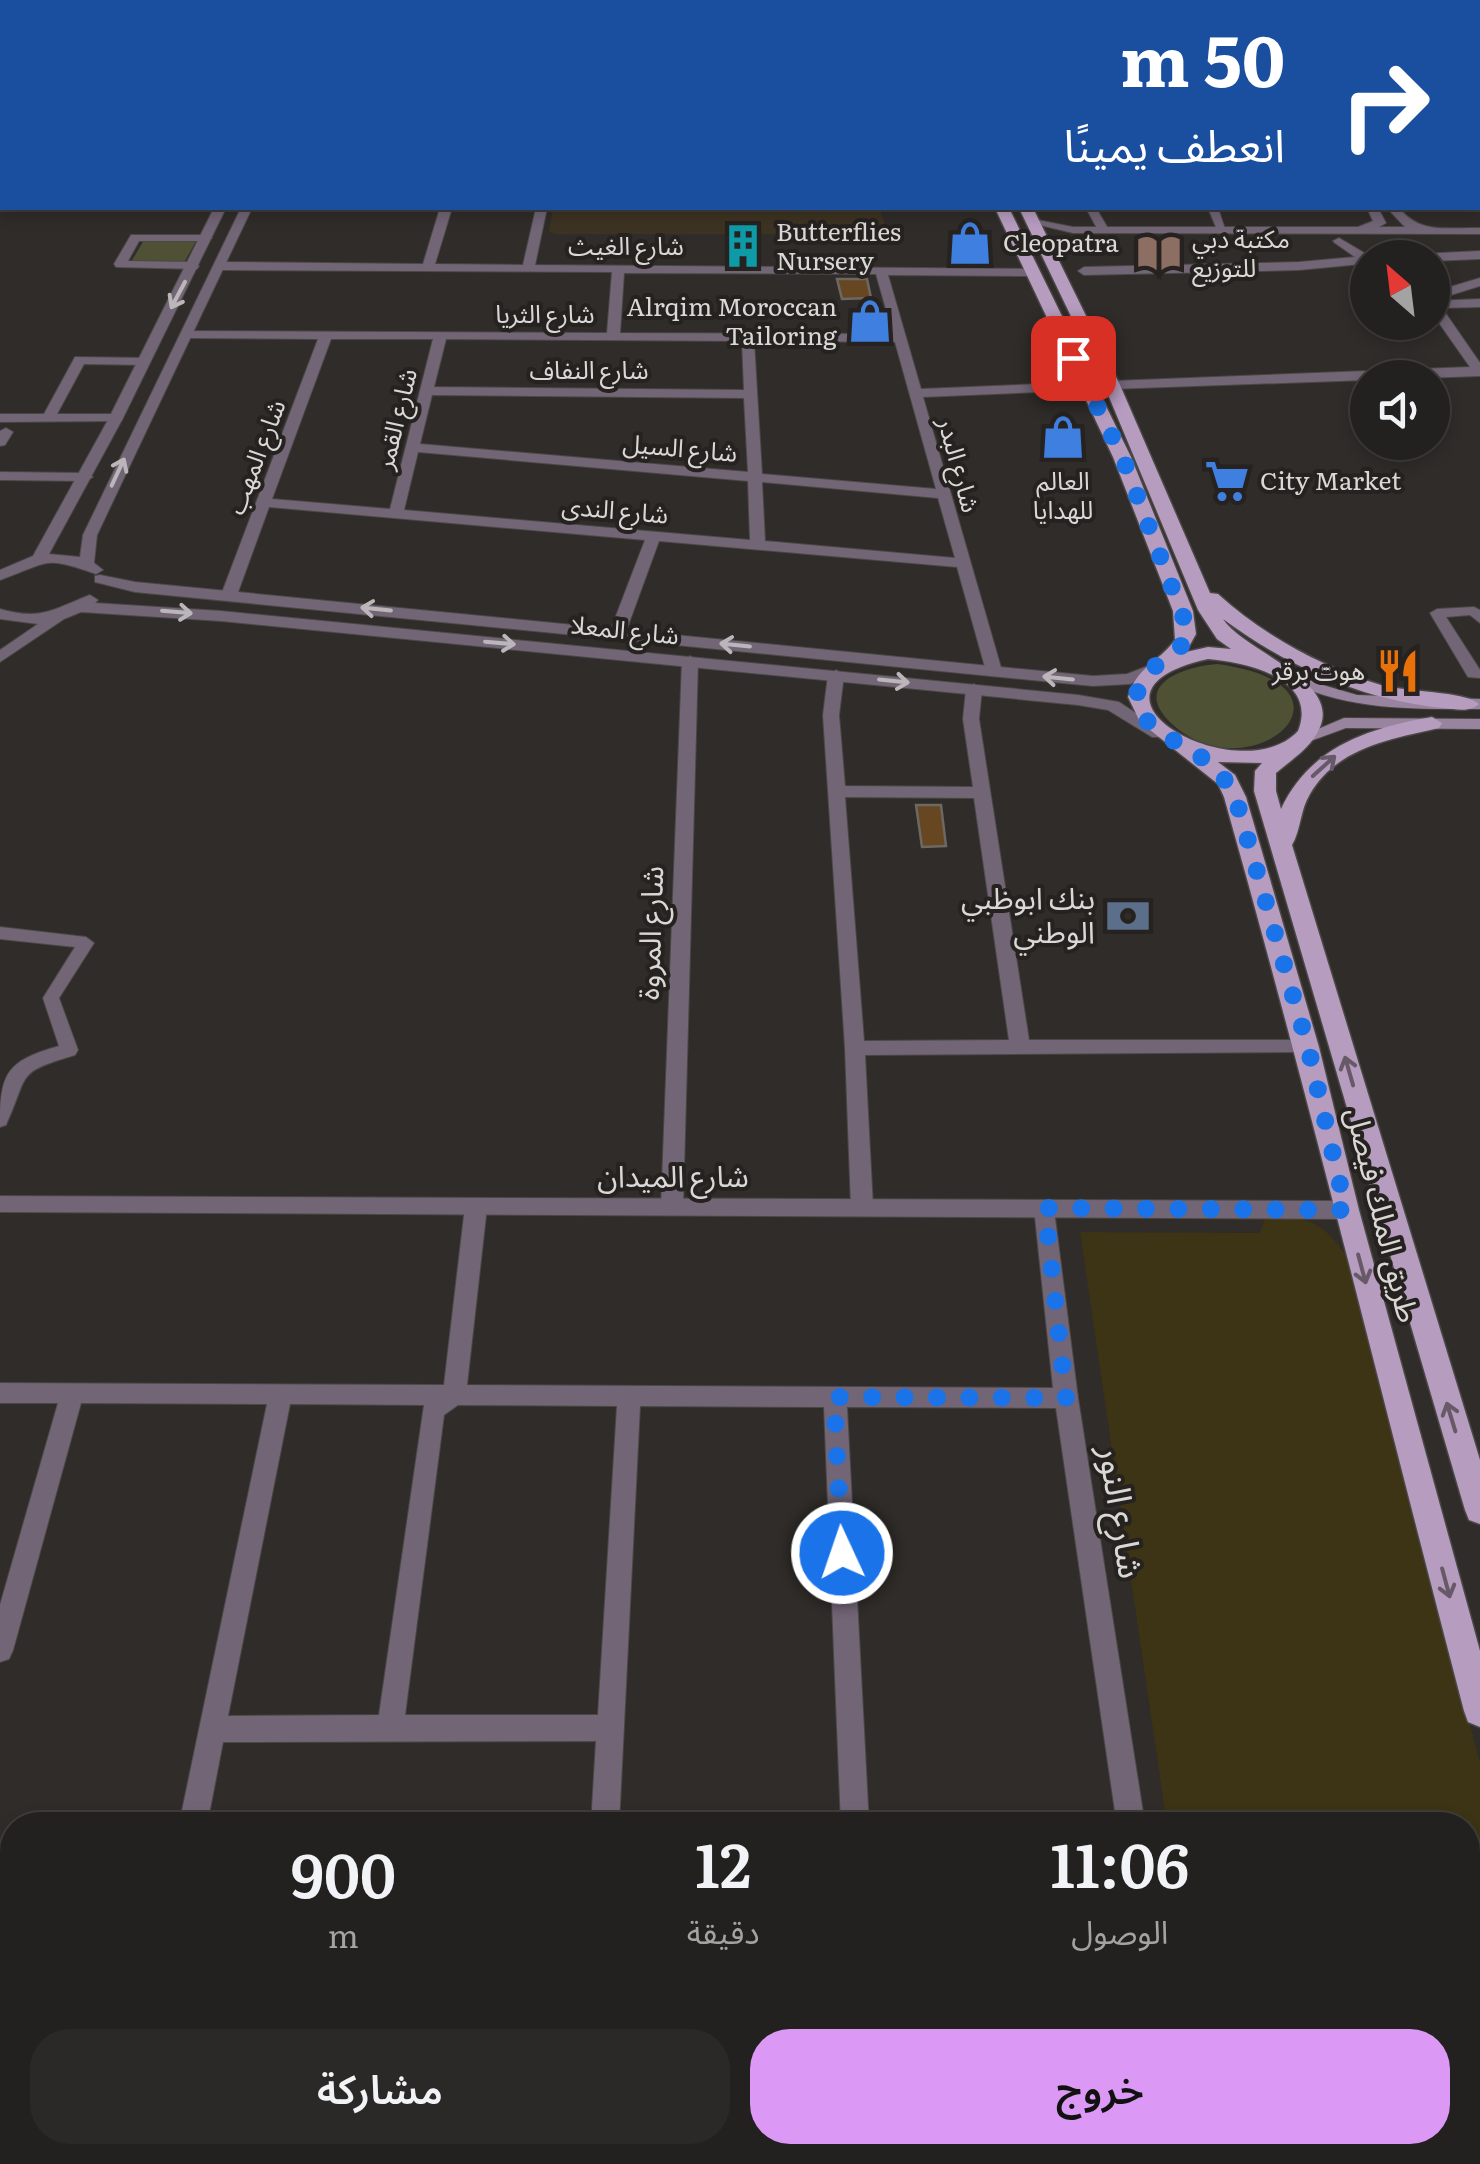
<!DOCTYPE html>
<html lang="ar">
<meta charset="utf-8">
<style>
body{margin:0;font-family:Literata,"Noto Sans Arabic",serif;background:#2b2928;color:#f1f3f6;direction:rtl;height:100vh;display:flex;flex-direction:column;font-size:38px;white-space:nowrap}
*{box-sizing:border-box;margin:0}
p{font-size:32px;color:#a3a3a4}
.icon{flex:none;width:55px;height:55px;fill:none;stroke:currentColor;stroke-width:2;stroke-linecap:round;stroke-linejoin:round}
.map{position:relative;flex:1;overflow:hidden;direction:ltr}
.side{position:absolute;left:0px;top:1812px;width:1480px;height:352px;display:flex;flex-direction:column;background:#23211f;border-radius:40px 40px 0 0;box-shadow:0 5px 15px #0003,0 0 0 2px #403e3d;direction:rtl}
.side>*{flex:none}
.top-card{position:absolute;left:0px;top:0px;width:1480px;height:210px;box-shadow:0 5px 15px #0003,0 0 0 2px #403e3d;direction:rtl;background:#1a4fa0;color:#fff;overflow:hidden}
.needle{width:65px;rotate:332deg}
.fabs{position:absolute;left:1350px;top:240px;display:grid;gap:20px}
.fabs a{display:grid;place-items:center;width:100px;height:100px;border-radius:50%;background:#23211f;box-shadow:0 5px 15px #0003,0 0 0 2px #403e3d;font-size:50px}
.pin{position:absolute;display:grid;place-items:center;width:85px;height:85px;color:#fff;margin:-42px;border-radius:20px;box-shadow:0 5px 15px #0006}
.me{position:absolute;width:110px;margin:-55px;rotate:357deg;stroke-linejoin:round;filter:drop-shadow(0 0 8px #0008)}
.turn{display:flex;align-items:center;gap:35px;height:210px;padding:0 30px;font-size:45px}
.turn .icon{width:130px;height:130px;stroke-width:2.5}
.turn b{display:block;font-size:70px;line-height:85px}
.eta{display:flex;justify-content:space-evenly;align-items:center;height:170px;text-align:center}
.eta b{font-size:60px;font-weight:600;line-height:70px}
.cta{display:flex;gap:20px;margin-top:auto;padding:20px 30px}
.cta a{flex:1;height:115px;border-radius:40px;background:#db99f5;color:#111;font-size:40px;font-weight:600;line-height:115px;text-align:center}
.cta a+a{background:#2b2928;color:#f1f3f6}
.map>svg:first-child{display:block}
.commercial{fill:#3d3323}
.green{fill:#4e5133}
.sand{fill:#3c3414}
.building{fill:#664722;stroke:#6c6864;stroke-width:2.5}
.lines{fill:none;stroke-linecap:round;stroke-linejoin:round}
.pedestrian-casing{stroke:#4a4845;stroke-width:2}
.minor-casing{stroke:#4a4845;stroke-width:2}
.tertiary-casing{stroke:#4a4845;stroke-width:2}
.secondary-casing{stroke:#4a4845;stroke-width:2}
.primary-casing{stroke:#4a4845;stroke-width:3}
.pedestrian{fill:#726576;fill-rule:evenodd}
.minor{fill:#726576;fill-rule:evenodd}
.tertiary{fill:#726576;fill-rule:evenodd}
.secondary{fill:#98849f;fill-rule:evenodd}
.primary{fill:#b69cbf;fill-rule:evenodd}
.oneway{stroke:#bbb6b9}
.oneway2{stroke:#675967}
.route{stroke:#1a73e8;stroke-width:18;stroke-dasharray:0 32.4}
.labels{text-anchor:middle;stroke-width:8;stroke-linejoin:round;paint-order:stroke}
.far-poi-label{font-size:25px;fill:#dad8d6;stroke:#26221f;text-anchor:start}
.far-street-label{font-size:25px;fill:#dad8d6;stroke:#26221f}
.poi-label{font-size:30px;fill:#dad8d6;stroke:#26221f;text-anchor:end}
.street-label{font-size:30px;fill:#dad8d6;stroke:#26221f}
.near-street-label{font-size:35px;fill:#dad8d6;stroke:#26221f}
</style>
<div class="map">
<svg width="1480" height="2164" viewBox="0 0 1480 2164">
<rect width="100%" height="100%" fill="#2f2c29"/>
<path class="commercial" d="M553 208H879L889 234H555L549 231Z"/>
<g class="green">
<path d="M144 240 196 241 184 263 131 262Z"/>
<path d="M1217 664C1379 686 1246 800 1168 720 1132 682 1189 666 1217 664Z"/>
</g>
<path class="sand" d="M1266 1214C1307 1217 1324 1222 1347 1257L1480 1763V2164H1226L1220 2153 1468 2152V1825H1167L1080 1232 1260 1233Z"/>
<g class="building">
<path d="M837 279H867L871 298 842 299Z"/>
<path d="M916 805H941L946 846 922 847Z"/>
</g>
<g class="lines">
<g class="pedestrian-casing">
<g id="pedestrian">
<path d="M1474 607 1480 610V623L1470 615 1446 617 1480 670V678L1468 677 1430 613 1437 609Z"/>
<path d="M0 927 86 937 94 943 59 998 78 1050 75 1055C14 1073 30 1073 6 1125L0 1127C0 1073 6 1061 59 1046L43 998 75 947 0 939Z"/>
</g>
</g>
<g class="minor-casing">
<g id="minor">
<path d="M598 0H608V2H599Z"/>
<path d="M767 0H777L778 2H769Z"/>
<path d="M938 0H948L949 2H940Z"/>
<path d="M973 0H983L984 2H975Z"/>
<path d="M1052 0H1062L1064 2H1054Z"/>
<path d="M1193 0H1271L1273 2H1197Z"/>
<path d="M1478 1H1480V7L1474 2Z"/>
<rect x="1478" y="30" width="2" height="6"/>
<rect x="1478" y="152" width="2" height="6"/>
<path d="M440 208H452L435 264 523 265 536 208H547L535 265 1037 269 1039 272 1033 276 888 275 921 389 1086 382 1093 386 1086 390 923 397 1002 671 1000 674H988L986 671 957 567 659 541 625 634 617 639 609 634 645 540 269 507 237 595 229 600 224 598 221 595 318 339 187 338 181 334 183 331 607 333 612 272 220 270 214 266 220 262 423 264ZM624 273 876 274 893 334 620 333ZM331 339H433L390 509 272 499ZM446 339 742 341 744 390 434 387ZM754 341 895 342 936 489 762 474ZM432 395 744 398 748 472 420 444ZM418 452 748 481 750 540 404 510ZM762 482 938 498 955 558 765 541Z"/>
<path d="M1086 208H1096L1109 230 1107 232H1099Z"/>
<path d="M1208 208H1218L1226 232H1218Z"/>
<path d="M131 235H206L212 238 206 241H139L128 261 193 262 199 266 197 269 116 267 114 264Z"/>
<path d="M1339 238 1373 258H1368V263L1362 264 1299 270 1084 275 1078 271 1084 267 1299 262 1355 257 1335 243 1333 241Z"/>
<path d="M1480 251V259L1432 261V258H1413L1419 254Z"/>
<path d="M1480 278V286L1451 295 1432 292V284L1450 287Z"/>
<path d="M1480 299V307L1442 308 1480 363V376L1112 389 1105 385 1112 381 1470 367 1432 313V301Z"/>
<path d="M75 357 150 358 151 361 145 365 84 364 57 414H116L123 418 121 421 0 422V414H44Z"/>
<path d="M6 428 13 432 5 445 0 446V431Z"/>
<path d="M0 472 86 473 93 477 86 481 0 480Z"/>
<path d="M690 656 698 661 683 1207 680 1213H664L661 1207 682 661Z"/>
<path d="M836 670 844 675 839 715 845 786 973 787 963 719 966 689 974 684 982 689 979 719 1029 1040H1307L1314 1042 1317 1047 1314 1052 865 1055 873 1207 870 1213H854L851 1207 845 1048 823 715 828 675ZM845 797 974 798 1009 1040 864 1041Z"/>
<path d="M476 1198 484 1201 487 1207 467 1385 1053 1388 1034 1208 1037 1202H1053L1078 1398 1145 1825H1117L1056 1408 847 1407 869 1825H841L824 1407 640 1406 619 1825H591L596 1741 223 1742 207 1825H179L267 1404 81 1403 13 1650 9 1659 0 1662V1605L58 1403H0V1383L444 1385 465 1207 468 1201ZM290 1404 424 1405 379 1715 228 1716ZM458 1405 617 1406 598 1715H405L444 1415Z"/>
<rect x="0" y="1893" width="12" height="28"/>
<path d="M362 2152H392L391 2164H361Z"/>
<path d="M1163 2152H1193L1194 2164H1164Z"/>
</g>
</g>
<g class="tertiary-casing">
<g id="tertiary">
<path d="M1262 0H1272L1273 2H1264Z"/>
<path d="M1279 0H1289L1290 2H1281Z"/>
<rect x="1478" y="73" width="2" height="6"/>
<path d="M214 208H226L123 418 49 554 80 557 83 535 241 208H252L97 535 94 563 103 570 96 574C43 555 50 562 0 580V570L33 556 109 418Z"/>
<path d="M1367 208H1378L1386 223 1379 227H1405L1387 208H1399C1421 235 1447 227 1480 228V234L1073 233 1027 222 1033 219 1073 227H1358L1373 221Z"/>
<path d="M100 575 135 582 1093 676 1127 674 1153 664 1161 669 1130 684 1093 686 135 592 95 582V576Z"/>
<path d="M90 595 98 600 95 603 221 611 1078 695 1119 702 1166 733 1164 737H1152L1108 710 1078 705 221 621 81 612 64 619 0 662V650L38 624 0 619V609C42 621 53 609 90 595Z"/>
<path d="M0 1196 1346 1201 1354 1204 1357 1210 1354 1216 1346 1219 0 1212Z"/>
</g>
</g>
<g class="secondary-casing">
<g id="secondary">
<path d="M1288 670 1316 683 1357 695 1480 699V709C1411 709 1345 711 1282 678V672Z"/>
<path d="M1344 718 1480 719V729L1346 728 1305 743 1297 738Z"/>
</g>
</g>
<g class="primary-casing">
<g id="primary">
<path d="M919 0H931L932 2H921Z"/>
<path d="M995 208H1009L1131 457 1193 611 1196 634 1186 652 1208 647 1231 649 1217 639 1198 610 1104 385 1019 208H1033L1120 385 1210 593 1218 594C1263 635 1322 667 1381 685 1405 692 1465 691 1479 704 1469 713 1456 709 1443 708 1363 700 1288 667 1223 619 1246 654 1350 682 1316 735 1307 750 1290 761 1276 773V791L1281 809C1310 747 1368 728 1432 717L1442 723 1439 728C1392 739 1337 747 1310 794 1300 810 1301 830 1292 845L1480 1460V1524L1469 1520 1465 1510 1254 791 1255 771 1262 763 1218 762 1235 775 1246 797 1319 1047 1359 1210 1480 1651V1727L1468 1722 1464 1711C1384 1406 1310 1100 1224 797L1218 784 1140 722 1128 697C1137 666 1157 664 1175 640L1173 611 1113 457ZM1208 659C1245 662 1319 678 1298 731 1241 793 1056 693 1208 659Z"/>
</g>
</g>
<use href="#pedestrian" class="pedestrian"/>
<use href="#minor" class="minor"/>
<use href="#tertiary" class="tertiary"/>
<use href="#secondary" class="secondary"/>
<use href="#primary" class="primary"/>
</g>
<defs><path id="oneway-shaft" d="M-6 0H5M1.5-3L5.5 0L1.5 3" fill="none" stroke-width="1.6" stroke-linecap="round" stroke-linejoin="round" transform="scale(2.5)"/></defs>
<g class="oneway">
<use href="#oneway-shaft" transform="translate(178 295) rotate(118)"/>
<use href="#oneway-shaft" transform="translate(118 472) rotate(-65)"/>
<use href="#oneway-shaft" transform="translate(376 609) rotate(-174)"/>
<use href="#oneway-shaft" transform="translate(177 612) rotate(5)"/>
<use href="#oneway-shaft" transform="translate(500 643) rotate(5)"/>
<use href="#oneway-shaft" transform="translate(735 645) rotate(-174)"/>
<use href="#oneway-shaft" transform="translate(1058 678) rotate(-174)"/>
<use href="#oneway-shaft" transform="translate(894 681) rotate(6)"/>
</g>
<g class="oneway2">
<use href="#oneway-shaft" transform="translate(1324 766) rotate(-42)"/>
<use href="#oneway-shaft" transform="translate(1349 1071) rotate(-106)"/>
<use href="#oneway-shaft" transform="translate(1362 1269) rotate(75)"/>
<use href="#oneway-shaft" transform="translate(1451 1417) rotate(-107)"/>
<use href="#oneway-shaft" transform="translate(1446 1583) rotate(75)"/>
</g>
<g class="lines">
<path class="route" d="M842 1553 834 1397 1066 1398 1045 1208 1346 1210 1308 1047 1235 796C1226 778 1210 762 1192 751 1169 737 1123 718 1141 682 1153 660 1181 657 1189 632L1122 456 1073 358"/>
</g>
<defs>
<g id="shop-bare" transform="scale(3.45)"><path d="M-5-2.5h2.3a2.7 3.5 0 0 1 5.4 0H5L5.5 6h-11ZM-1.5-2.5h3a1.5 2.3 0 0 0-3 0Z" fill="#3f7fe0" stroke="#26221f" stroke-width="2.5" paint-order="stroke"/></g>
<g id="building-bare" transform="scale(3.45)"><path d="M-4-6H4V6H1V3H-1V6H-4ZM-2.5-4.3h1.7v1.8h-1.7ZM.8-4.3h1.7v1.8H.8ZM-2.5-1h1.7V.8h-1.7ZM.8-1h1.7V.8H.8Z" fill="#0f9aa8" stroke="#26221f" stroke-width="2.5" paint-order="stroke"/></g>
<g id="library-bare" transform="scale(3.45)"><path d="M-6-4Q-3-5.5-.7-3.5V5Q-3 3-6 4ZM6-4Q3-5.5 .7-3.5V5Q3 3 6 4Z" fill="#8d6e63" stroke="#26221f" stroke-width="2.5" paint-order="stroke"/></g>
<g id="supermarket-bare" transform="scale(3.45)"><path d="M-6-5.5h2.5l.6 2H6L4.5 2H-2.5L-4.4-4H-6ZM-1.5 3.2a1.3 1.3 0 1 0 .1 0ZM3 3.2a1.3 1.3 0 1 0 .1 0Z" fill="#3f7fe0" stroke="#26221f" stroke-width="2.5" paint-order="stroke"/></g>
<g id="restaurant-bare" transform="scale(3.45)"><path d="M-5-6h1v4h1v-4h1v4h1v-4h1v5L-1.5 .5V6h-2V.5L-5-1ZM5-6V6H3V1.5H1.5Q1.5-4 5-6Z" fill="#e8710a" stroke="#26221f" stroke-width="2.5" paint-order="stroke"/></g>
<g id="bank-bare" transform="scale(3.45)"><path d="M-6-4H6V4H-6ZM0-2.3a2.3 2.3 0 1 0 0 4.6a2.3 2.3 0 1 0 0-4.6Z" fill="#5c6f8a" stroke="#26221f" stroke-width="2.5" paint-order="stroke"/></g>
</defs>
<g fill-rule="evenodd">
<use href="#shop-bare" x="970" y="243"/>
<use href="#building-bare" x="743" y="246"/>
<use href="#library-bare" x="1159" y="253"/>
<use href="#shop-bare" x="870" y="321"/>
<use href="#shop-bare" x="1063" y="437"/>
<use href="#supermarket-bare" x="1227" y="481"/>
<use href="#restaurant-bare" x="1398" y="671"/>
<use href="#bank-bare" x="1128" y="916"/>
</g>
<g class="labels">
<g class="far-poi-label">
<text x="776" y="241">Butterflies<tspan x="776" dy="29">Nursery</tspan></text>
<text x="1192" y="248">مكتبة دبي<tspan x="1192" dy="29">للتوزيع</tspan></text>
<text x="1003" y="252">Cleopatra</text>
<text x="837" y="316" text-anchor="end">Alrqim Moroccan<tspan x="837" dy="29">Tailoring</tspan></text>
<text x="1063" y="490" text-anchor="middle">العالم<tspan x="1063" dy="29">للهدايا</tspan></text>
<text x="1260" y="490">City Market</text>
<text x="1365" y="680" text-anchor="end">هوت برقر</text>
</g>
<g class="far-street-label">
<text x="626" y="255">شارع الغيث</text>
<text x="545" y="323">شارع الثريا</text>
<text x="589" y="379">شارع النفاف</text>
<text transform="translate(396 419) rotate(-76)" y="9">شارع القمر</text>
<text transform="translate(680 448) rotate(5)" y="9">شارع السيل</text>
<text transform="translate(256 457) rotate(-69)" y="9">شارع المهب</text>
<text transform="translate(959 465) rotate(75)" y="9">شارع البدر</text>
<text transform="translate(615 510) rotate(5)" y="9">شارع الندى</text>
<text transform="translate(625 630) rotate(6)" y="9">شارع المعلا</text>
</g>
<g class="poi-label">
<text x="1095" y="909">بنك ابوظبي<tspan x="1095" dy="34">الوطني</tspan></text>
</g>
<g class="street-label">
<text transform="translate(651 933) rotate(-88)" y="10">شارع المروة</text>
<text x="673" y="1187">شارع الميدان</text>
<text transform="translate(1382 1215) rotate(76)" y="10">طريق الملك فيصل</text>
</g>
<g class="near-street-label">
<text transform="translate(1121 1512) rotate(81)" y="12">شارع النور</text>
</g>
</g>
</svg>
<div class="fabs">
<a><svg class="needle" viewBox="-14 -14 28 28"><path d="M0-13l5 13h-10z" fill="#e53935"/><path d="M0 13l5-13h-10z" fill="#a3a3a4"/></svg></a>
<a><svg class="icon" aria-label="sound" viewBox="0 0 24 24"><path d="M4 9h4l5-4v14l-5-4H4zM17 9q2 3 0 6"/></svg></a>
</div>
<div class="pin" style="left:1073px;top:358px;background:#d93025"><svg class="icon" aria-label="arrive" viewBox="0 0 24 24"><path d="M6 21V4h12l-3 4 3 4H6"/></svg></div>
<svg class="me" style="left:842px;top:1553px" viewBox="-20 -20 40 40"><circle r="17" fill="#1a73e8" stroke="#fff" stroke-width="3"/><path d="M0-11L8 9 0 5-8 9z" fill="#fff"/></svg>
<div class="top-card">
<div class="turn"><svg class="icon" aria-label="right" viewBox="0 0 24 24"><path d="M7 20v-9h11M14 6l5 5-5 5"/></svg><div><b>50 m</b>انعطف يمينًا</div></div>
</div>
<section class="side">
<div class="eta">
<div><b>11:06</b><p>الوصول</p></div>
<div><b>12</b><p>دقيقة</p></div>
<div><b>900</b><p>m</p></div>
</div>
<div class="cta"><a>خروج</a><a>مشاركة</a></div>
</section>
</div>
